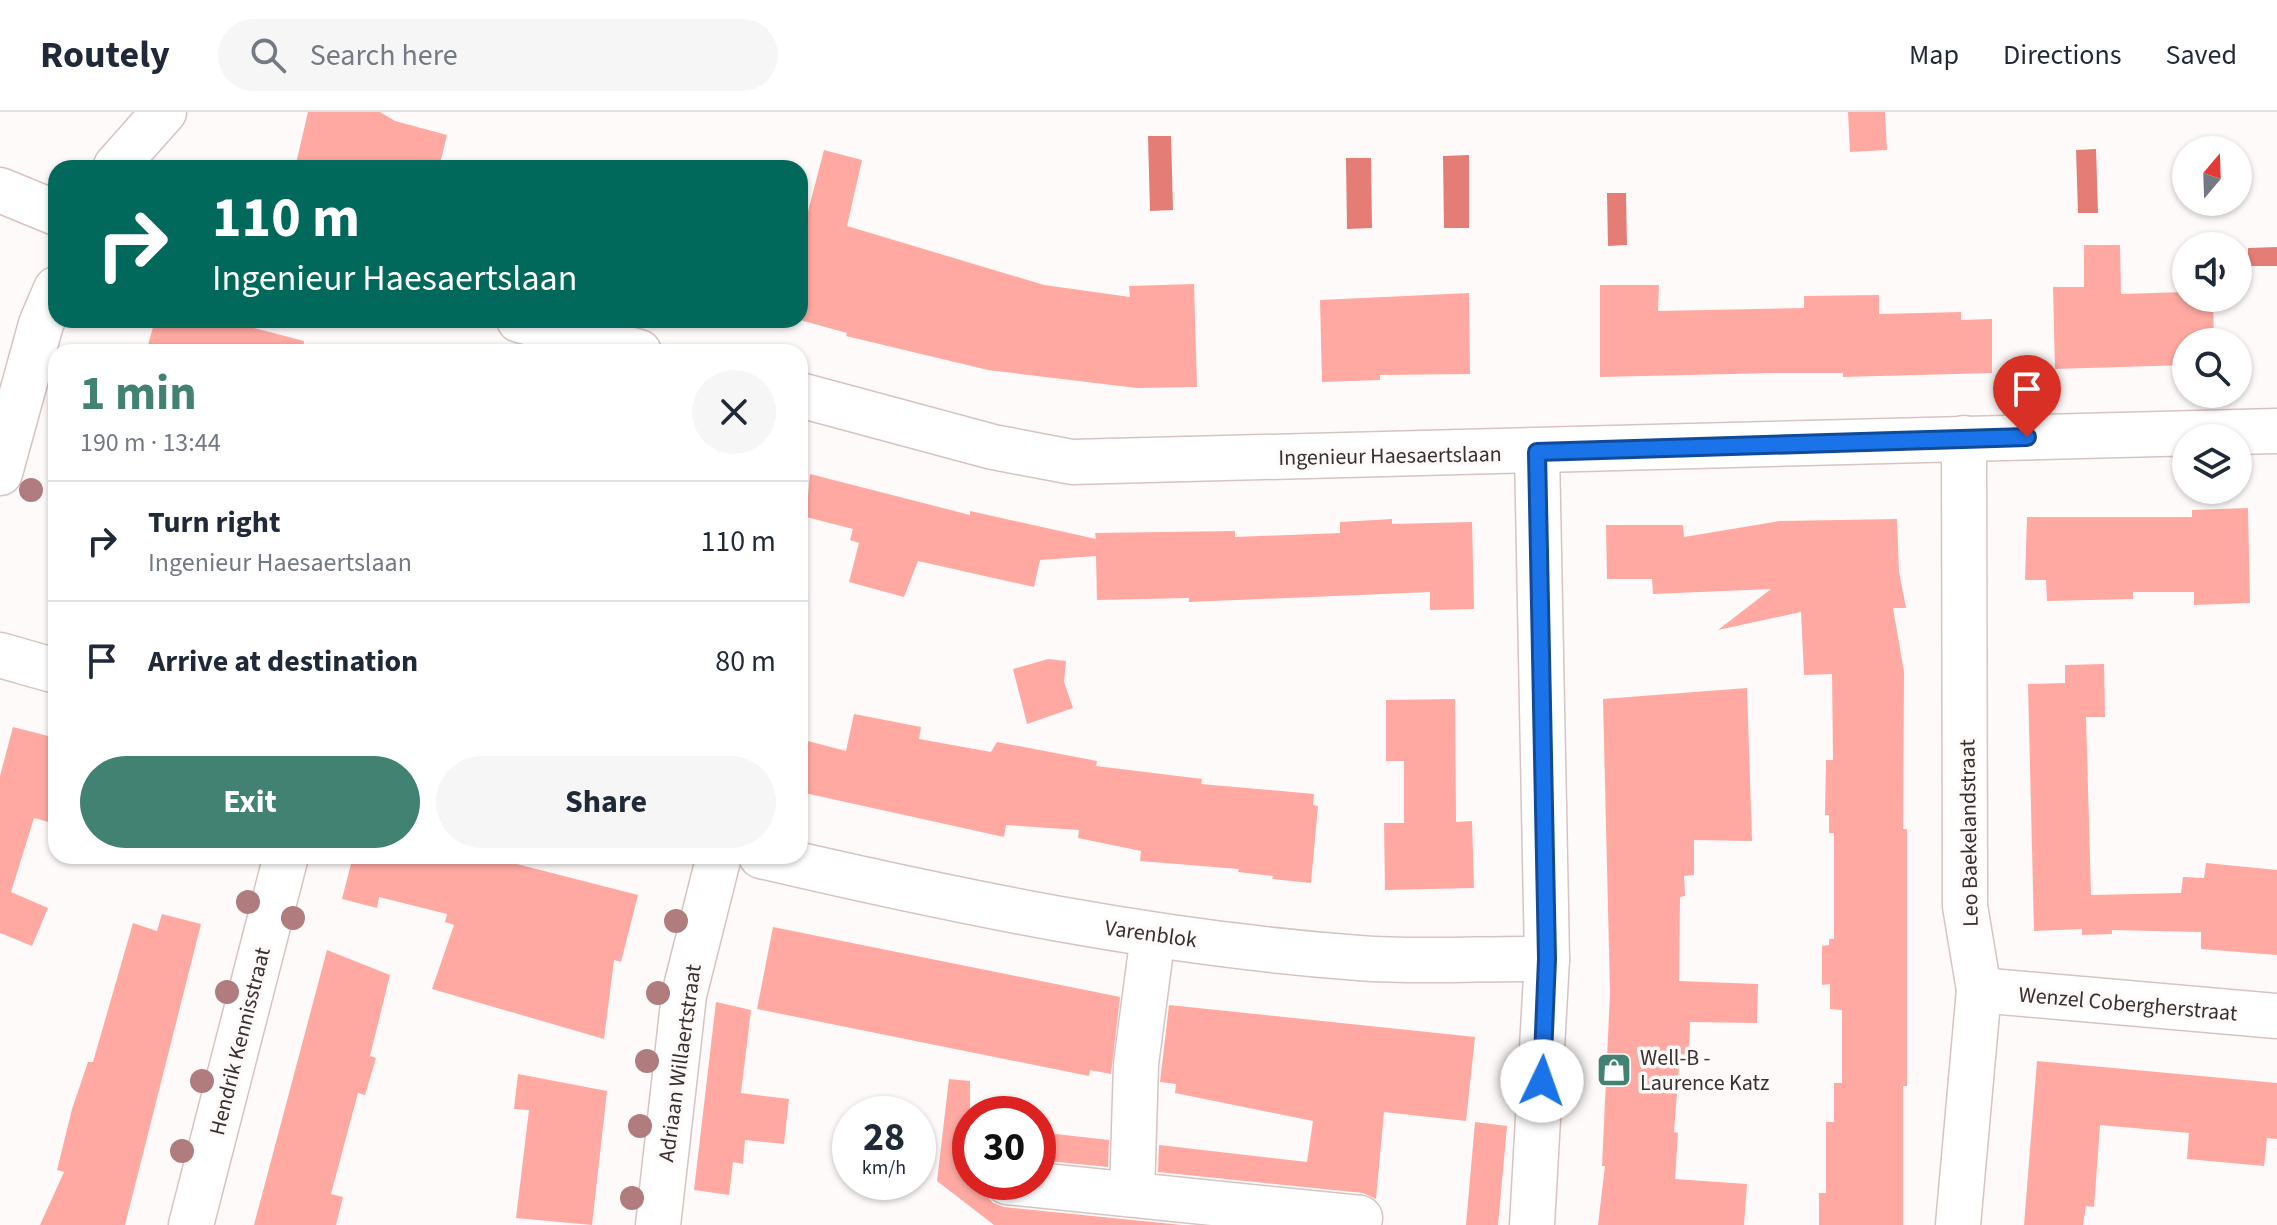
<!DOCTYPE html>
<meta charset="utf-8">
<style>
body{margin:0;font-family:"Source Sans 3",sans-serif;background:#f6f6f7;color:#1f2937;height:100vh;display:flex;flex-direction:column;font-size:30px;white-space:nowrap}
*{box-sizing:border-box;margin:0}
p{font-size:26px;color:#747a83}
.icon{flex:none;width:44px;height:44px;fill:none;stroke:currentColor;stroke-width:2;stroke-linecap:round;stroke-linejoin:round}
.map{position:relative;flex:1;overflow:hidden}
.side{position:absolute;left:48px;top:232px;width:760px;height:520px;display:flex;flex-direction:column;background:#fff;border-radius:24px;box-shadow:0 2px 6px #0004}
.side>*{flex:none}
.banner{position:absolute;left:48px;top:48px;width:760px;height:168px;border-radius:24px;box-shadow:0 2px 6px #0004;background:#00695c;color:#fff;overflow:hidden}
.needle{width:52px;rotate:19deg}
.controls{position:absolute;left:2172px;top:24px;display:grid;gap:16px}
.controls a{display:grid;place-items:center;width:80px;height:80px;border-radius:50%;background:#fff;box-shadow:0 2px 6px #0004;font-size:40px}
.speed{position:absolute;left:832px;top:984px;display:flex;gap:16px;font-size:40px;font-weight:700;text-align:center}
.speed>*{display:grid;place-content:center;width:104px;height:104px;border-radius:50%;background:#fff;box-shadow:0 2px 6px #0004;line-height:1}
.speed small{font-size:20px;font-weight:400}
.speed .limit{border:12px solid #d22;background:#fff;color:#111}
.pin{position:absolute;display:grid;place-items:center;width:68px;height:68px;color:#fff;margin:-82px -34px;border-radius:50% 50% 50% 0;rotate:-45deg;box-shadow:0 0 8px #0007}
.pin .icon{rotate:45deg}
.me{position:absolute;width:88px;margin:-44px;rotate:3deg;stroke-linejoin:round;filter:drop-shadow(0 0 6px #0008)}
.turn{display:flex;align-items:center;gap:28px;height:168px;padding:0 32px;font-size:36px}
.turn .icon{width:104px;height:104px;stroke-width:2.5}
.turn b{display:block;font-size:56px;line-height:68px}
.round{display:grid;place-items:center;flex:none;width:84px;height:84px;border-radius:42px;background:#f6f6f7}
.overview{display:flex;align-items:center;justify-content:space-between;height:136px;padding:0 32px}
h1{font-size:48px;font-weight:700;line-height:60px;color:#418272}
.primary-button{display:flex;gap:16px;margin-top:auto;padding:16px 32px}
.primary-button a{flex:1;height:92px;border-radius:48px;background:#418272;color:#fff;font-size:32px;font-weight:700;line-height:92px;text-align:center}
.primary-button a+a{background:#f6f6f7;color:#1f2937}
ul{padding:0;list-style:none}
li{display:flex;align-items:center;gap:24px;height:120px;padding:0 32px;border-top:2px solid #e0e1e3}
li div{flex:1}
li b{display:block;font-size:30px}
li em{font-style:normal}
header{display:flex;align-items:center;gap:48px;box-sizing:border-box;height:112px;padding:0 40px;background:#fff;border-bottom:2px solid #e0e1e3}
header strong{font-size:38px}
nav{display:flex;gap:44px;margin-inline-start:auto;font-size:28px}
.search{width:560px;height:72px;background:#f6f6f7;display:flex;align-items:center;gap:20px;box-sizing:border-box;padding:0 28px;border-radius:44px;color:#747a83;font-size:30px}
.map>svg:first-child{display:block}
.water{fill:#e37d76}
.building{fill:#ffa9a2}
.lines{fill:none;stroke-linecap:round;stroke-linejoin:round}
.minor-casing{stroke:#d7c3c1;stroke-width:47}
.minor{stroke:#fff;stroke-width:44}
.tree{fill:#b07c7d}
.route-casing{stroke:#114b97;stroke-width:20}
.route{stroke:#1a73e8;stroke-width:14}
.labels{text-anchor:middle;stroke-width:7;stroke-linejoin:round;paint-order:stroke}
.street-label{font-size:22px;fill:#38302f;stroke:#fefaf9}
.poi-label{font-size:22px;fill:#38302f;stroke:#fefaf9;text-anchor:start}
</style>
<header>
<strong>Routely</strong>
<div class="search"><svg class="icon" aria-label="search" viewBox="0 0 24 24"><circle cx="10" cy="10" r="6"/><path d="M15 15l6 6"/></svg>Search here</div>
<nav><a>Map</a><a>Directions</a><a>Saved</a></nav>
</header>
<div class="map">
<svg width="2277" height="1113" viewBox="0 0 2277 1113">
<rect width="100%" height="100%" fill="#fefaf9"/>
<g class="water">
<path d="M1148 24H1171L1173 98 1150 99Z"/>
<path d="M2096 37 2098 101H2078L2076 38Z"/>
<path d="M1469 43V116H1444L1443 44Z"/>
<path d="M1346 46H1371L1372 116 1347 117Z"/>
<path d="M1607 81H1626L1627 133 1608 134Z"/>
<path d="M2277 135V154H2248V136Z"/>
</g>
<g class="building">
<path d="M308 0H380L395 9 447 23 439 56H295Z"/>
<path d="M1848 0H1885L1887 38 1850 40Z"/>
<path d="M824 38 862 48 847 114 1044 173 1130 185 1129 174 1194 172 1197 275 1137 276 988 258 846 224 847 221 800 208V130Z"/>
<path d="M2084 133H2120L2121 182 2186 180V186H2213L2214 230H2186V253L2055 257 2053 175H2084Z"/>
<path d="M1600 173H1659L1658 199 1804 196V184L1879 183V202L1961 200V208L1992 207V261L1843 265V261H1774L1600 265Z"/>
<path d="M1469 181 1470 262 1380 263V268L1322 270 1320 188Z"/>
<path d="M155 208H223L304 229 303 240H146Z"/>
<path d="M810 362 970 403V399L1096 427 1095 421 1235 419V425L1340 421V410L1392 407V412L1472 410 1474 497 1430 498V480L1189 490V486L1097 488 1096 444 1040 448 1034 475 918 449 904 485 849 470 859 431 850 428 853 417 806 405Z"/>
<path d="M2248 396 2250 491 2194 493V480H2133V487L2047 489 2046 468H2025L2027 405H2192V398Z"/>
<path d="M1897 407 1899 460 1906 496H1893L1904 560 1903 717H1907V974H1903V1113H1819V1081H1826V1010H1834V971H1842V898L1830 897V872L1822 873V834L1829 833V827H1834V721H1829V703H1825L1826 648H1833L1832 562 1804 563 1801 500 1718 518 1771 477 1653 482 1652 467H1607L1606 413H1683L1684 425 1780 409Z"/>
<path d="M1048 547 1066 549 1064 570 1073 596 1027 612 1013 557Z"/>
<path d="M2104 552 2105 605H2086L2091 783 2181 781 2183 765 2204 766 2206 751 2277 758V843L2201 837V820L2112 818V822L2082 823V817L2034 819 2028 572 2065 571V553Z"/>
<path d="M1747 576 1752 729 1694 728V763L1684 764 1685 784 1680 785 1679 869 1758 872 1757 911 1690 910 1689 943 1680 942 1674 1020 1678 1021 1675 1067 1747 1072 1744 1113H1598L1605 1054H1602L1610 881 1603 587Z"/>
<path d="M1455 587 1456 710 1472 709 1474 776 1385 778 1384 711H1404V649H1386V588Z"/>
<path d="M854 602 921 615 919 627 991 640 997 630 1097 649 1096 654 1202 667 1201 672 1314 682 1313 693 1318 694 1311 771 1272 767 1273 764 1238 760 1239 757 1140 749 1141 739 1078 726 1079 718 1006 713 1004 725 800 680V627L846 639Z"/>
<path d="M13 615 56 626V712L34 706 11 780 48 796 32 834 0 821V664Z"/>
<path d="M353 744H485L638 783 621 850 614 848 604 927 432 877 454 813 445 810 447 802 379 785 377 796 342 787Z"/>
<path d="M162 802 201 812 125 1113H40L64 1060 57 1058 72 997 88 950H93L133 811 157 819Z"/>
<path d="M773 815 1120 885 1111 962 1090 958 1089 964 757 897Z"/>
<path d="M327 838 390 863 370 944 376 946 365 983 358 981 331 1082 343 1085 336 1113H254Z"/>
<path d="M716 890 751 898 741 981 789 987 784 1032 745 1028 743 1052 733 1050 729 1083 694 1078Z"/>
<path d="M1169 893 1475 925 1466 1009 1384 1000 1376 1087 1363 1081 1158 1060 1159 1033 1307 1050 1313 1009 1175 981 1176 972 1160 970Z"/>
<path d="M2037 949 2277 971V1027L2267 1026 2264 1054 2187 1047 2189 1021 2100 1013 2094 1095 2086 1094 2083 1113H2024Z"/>
<path d="M518 962 607 979 592 1113 516 1106 529 998 514 997Z"/>
<path d="M949 967 970 969V1070H982L985 1081 993 1091 1004 1095 1182 1113H994L937 1069Z"/>
<path d="M1475 1010 1507 1014 1498 1113H1466Z"/>
<path d="M1038 1020 1109 1028 1108 1055 1038 1048Z"/>
</g>
<g class="lines">
<g class="minor-casing">
<g id="minor">
<path d="M116 54 164 0"/>
<path d="M0 78 56 101"/>
<path d="M519 208 639 240"/>
<path d="M800 283 993 335 1072 350 2277 319"/>
<path d="M0 361 41 212 56 177"/>
<path d="M0 543 56 559"/>
<path d="M761 744C958 790 1156 831 1359 846 1421 851 1485 846 1547 847"/>
<path d="M1979 878 2277 904"/>
<path d="M1007 1070 1360 1106"/>
<path d="M1132 1082 1136 952 1153 823"/>
<path d="M191 1113 286 744"/>
<path d="M658 1113 684 883 719 744"/>
<path d="M1532 1113 1547 847 1537 340"/>
<path d="M1958 1113 1979 878 1965 794 1964 326"/>
</g>
</g>
<use href="#minor" class="minor"/>
</g>
<g class="tree">
<circle cx="31" cy="378" r="12"/>
<circle cx="248" cy="790" r="12"/>
<circle cx="293" cy="806" r="12"/>
<circle cx="676" cy="809" r="12"/>
<circle cx="227" cy="880" r="12"/>
<circle cx="658" cy="881" r="12"/>
<circle cx="647" cy="949" r="12"/>
<circle cx="202" cy="969" r="12"/>
<circle cx="640" cy="1014" r="12"/>
<circle cx="182" cy="1039" r="12"/>
<circle cx="632" cy="1086" r="12"/>
</g>
<g class="lines">
<g class="route-casing">
<path id="route" d="M1542 969 1547 847 1537 340 2027 325"/>
</g>
<use href="#route" class="route"/>
</g>
<defs>
<g id="shop-square" transform="scale(1.8)"><rect x="-9" y="-9" width="18" height="18" rx="4" fill="#418272" stroke="#fefaf9"/><path d="M-5-2.5h2.3a2.7 3.5 0 0 1 5.4 0H5L5.5 6h-11ZM-1.5-2.5h3a1.5 2.3 0 0 0-3 0Z" fill="#fff"/></g>
</defs>
<g fill-rule="evenodd">
<use href="#shop-square" x="1614" y="958"/>
</g>
<g class="labels">
<g class="street-label">
<text transform="translate(1390 343) rotate(-1)" y="8">Ingenieur Haesaertslaan</text>
<text transform="translate(1968 721) rotate(-91)" y="8">Leo Baekelandstraat</text>
<text transform="translate(1151 821) rotate(8)" y="8">Varenblok</text>
<text transform="translate(2128 891) rotate(5)" y="8">Wenzel Cobergherstraat</text>
<text transform="translate(239 929) rotate(-76)" y="8">Hendrik Kennisstraat</text>
<text transform="translate(679 951) rotate(-82)" y="8">Adriaan Willaertstraat</text>
</g>
<g class="poi-label">
<text x="1640" y="953">Well-B -<tspan x="1640" dy="25">Laurence Katz</tspan></text>
</g>
</g>
</svg>
<div class="controls">
<a><svg class="needle" viewBox="-14 -14 28 28"><path d="M0-13l5 13h-10z" fill="#e53935"/><path d="M0 13l5-13h-10z" fill="#747a83"/></svg></a>
<a><svg class="icon" aria-label="sound" viewBox="0 0 24 24"><path d="M4 9h4l5-4v14l-5-4H4zM17 9q2 3 0 6"/></svg></a>
<a><svg class="icon" aria-label="search" viewBox="0 0 24 24"><circle cx="10" cy="10" r="6"/><path d="M15 15l6 6"/></svg></a>
<a><svg class="icon" aria-label="layers" viewBox="0 0 24 24"><path d="M12 4l9 5-9 5-9-5zM3 14l9 5 9-5"/></svg></a>
</div>
<div class="speed"><div>28<small>km/h</small></div><div class="limit">30</div></div>
<div class="pin" style="left:2027px;top:325px;background:#d93025"><svg class="icon" aria-label="arrive" viewBox="0 0 24 24"><path d="M6 21V4h12l-3 4 3 4H6"/></svg></div>
<svg class="me" style="left:1542px;top:969px" viewBox="-20 -20 40 40"><circle r="19" fill="#fff"/><path d="M0-13L10 11 0 6-10 11z" fill="#1a73e8"/></svg>
<div class="banner">
<div class="turn"><svg class="icon" aria-label="right" viewBox="0 0 24 24"><path d="M7 20v-9h11M14 6l5 5-5 5"/></svg><div><b>110 m</b>Ingenieur Haesaertslaan</div></div>
</div>
<section class="side">
<div class="overview"><div><h1>1 min</h1><p>190 m · 13:44</p></div><a class="round"><svg class="icon" aria-label="close" viewBox="0 0 24 24"><path d="M6 6l12 12M18 6L6 18"/></svg></a></div>
<ul>
<li><svg class="icon" aria-label="right" viewBox="0 0 24 24"><path d="M7 20v-9h11M14 6l5 5-5 5"/></svg><div><b>Turn right</b><p>Ingenieur Haesaertslaan</p></div><em>110 m</em></li>
<li><svg class="icon" aria-label="arrive" viewBox="0 0 24 24"><path d="M6 21V4h12l-3 4 3 4H6"/></svg><div><b>Arrive at destination</b></div><em>80 m</em></li>
</ul>
<div class="primary-button"><a>Exit</a><a>Share</a></div>
</section>
</div>
